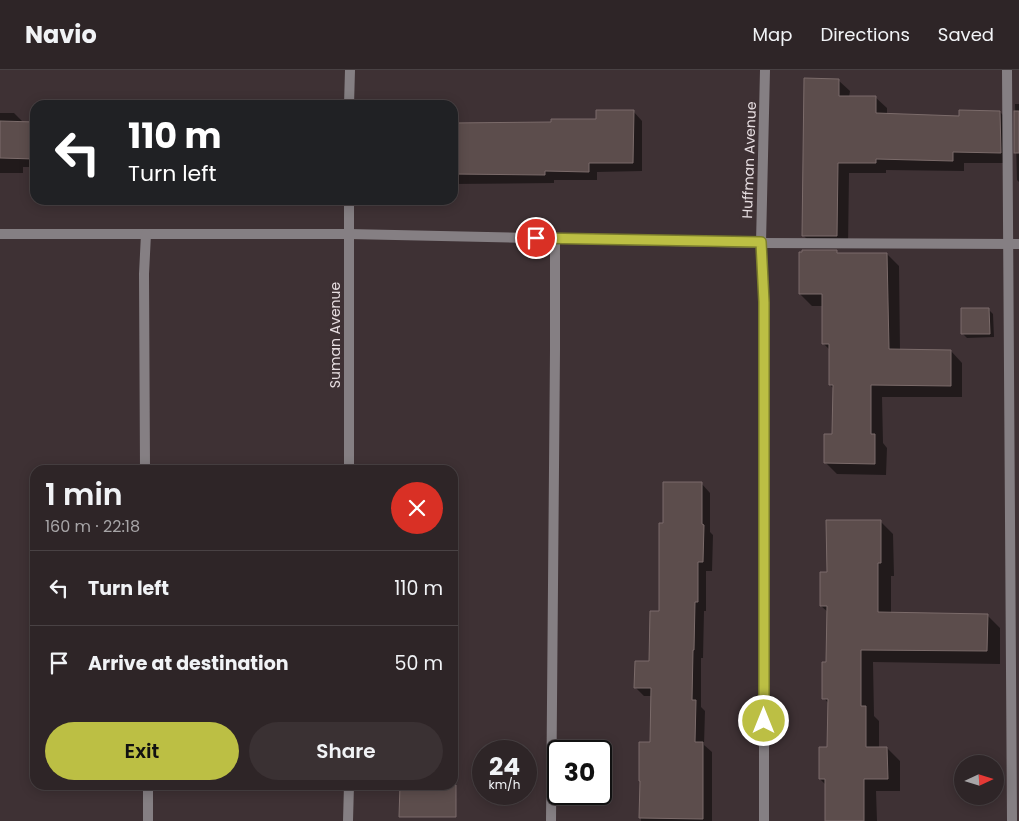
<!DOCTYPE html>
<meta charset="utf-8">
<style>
body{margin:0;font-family:Poppins,sans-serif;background:#3a3133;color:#f1f3f6;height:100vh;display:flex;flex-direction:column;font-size:19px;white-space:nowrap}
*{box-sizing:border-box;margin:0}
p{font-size:16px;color:#a7a5a7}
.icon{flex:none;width:28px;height:28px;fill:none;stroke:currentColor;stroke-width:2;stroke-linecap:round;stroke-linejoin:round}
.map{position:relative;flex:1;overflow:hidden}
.sheet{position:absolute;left:30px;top:395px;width:428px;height:325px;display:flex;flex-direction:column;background:#2e2527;border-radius:15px;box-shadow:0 2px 12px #0003,0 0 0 1px #494244}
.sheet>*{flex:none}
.hud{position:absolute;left:30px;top:30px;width:428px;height:105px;border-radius:15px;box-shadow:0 2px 12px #0003,0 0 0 1px #494244;background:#202124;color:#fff;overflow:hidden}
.needle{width:32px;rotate:86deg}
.tools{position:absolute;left:954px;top:685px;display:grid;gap:10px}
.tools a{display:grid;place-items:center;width:50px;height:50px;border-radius:50%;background:#2e2527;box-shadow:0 2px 12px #0003,0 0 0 1px #494244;font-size:25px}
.speed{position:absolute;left:472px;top:670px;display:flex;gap:10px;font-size:25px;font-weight:700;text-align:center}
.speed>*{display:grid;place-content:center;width:65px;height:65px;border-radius:50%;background:#2e2527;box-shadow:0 2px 12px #0003,0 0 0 1px #494244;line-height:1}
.speed small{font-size:12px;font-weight:400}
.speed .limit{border:2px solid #111;border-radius:8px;background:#fff;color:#111}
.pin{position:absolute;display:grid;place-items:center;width:42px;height:42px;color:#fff;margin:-21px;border:2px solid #fff;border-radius:50%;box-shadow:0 1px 5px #0007}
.me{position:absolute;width:55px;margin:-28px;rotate:0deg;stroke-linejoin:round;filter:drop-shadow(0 0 4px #0008)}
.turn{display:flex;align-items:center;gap:18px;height:105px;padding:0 15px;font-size:22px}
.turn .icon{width:65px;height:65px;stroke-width:2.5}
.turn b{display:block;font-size:35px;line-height:42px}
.round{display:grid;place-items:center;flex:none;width:52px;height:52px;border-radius:26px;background:#3a3133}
.summary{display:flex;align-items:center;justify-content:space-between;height:85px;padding:0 15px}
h1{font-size:30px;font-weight:600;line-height:38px}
.primary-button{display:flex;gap:10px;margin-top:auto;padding:10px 15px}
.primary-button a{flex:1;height:58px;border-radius:30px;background:#bcbf44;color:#111;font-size:20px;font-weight:600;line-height:58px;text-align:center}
.primary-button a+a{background:#3a3133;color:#f1f3f6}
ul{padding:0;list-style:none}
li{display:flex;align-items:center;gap:15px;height:75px;padding:0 15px;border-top:1px solid #494244}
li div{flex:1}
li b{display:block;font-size:19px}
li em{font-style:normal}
header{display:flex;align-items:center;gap:30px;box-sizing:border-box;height:70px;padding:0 25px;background:#2e2527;border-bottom:1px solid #494244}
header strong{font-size:24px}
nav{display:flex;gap:28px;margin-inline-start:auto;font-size:18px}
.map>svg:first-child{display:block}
.shadow{fill:#0007}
.building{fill:#5c4d4c;stroke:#7b6b6a}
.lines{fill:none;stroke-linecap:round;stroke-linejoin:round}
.service{stroke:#857f83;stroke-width:10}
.minor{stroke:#857f83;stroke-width:10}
.route-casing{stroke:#7a7c2c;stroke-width:12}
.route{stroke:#bcbf44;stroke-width:9}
.labels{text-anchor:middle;stroke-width:5;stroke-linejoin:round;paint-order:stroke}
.street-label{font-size:14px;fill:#e6dde0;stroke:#3e3134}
</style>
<header>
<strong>Navio</strong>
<nav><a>Map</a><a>Directions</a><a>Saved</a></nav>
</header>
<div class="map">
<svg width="1019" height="751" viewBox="0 0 1019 751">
<rect width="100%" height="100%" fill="#3e3134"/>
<g class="shadow">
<path d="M838 10 850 21 849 27H875L887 38V45L960 47 1000 42 1011 53V93H964V101L886 100V103H849L848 177H815L804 166Z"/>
<path d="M148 32 266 33 269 35H148Z"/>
<path d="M379 33 416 34 417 35H379Z"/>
<path d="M1015 34H1019V112L1017 110Z"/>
<path d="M633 41 642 51V101L597 102V110H554V113L452 114V54L553 53 597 50Z"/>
<path d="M0 43H14L23 52 35 53V97H23V103H0Z"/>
<path d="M836 181 839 184H887L899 196 900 281H951L962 293V327H882L883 373 887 378 886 405 837 404 825 392 834 365V319L830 315V280L824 274 823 236H812L800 224Z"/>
<path d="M989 240 993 244 994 267 967 268 962 263Z"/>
<path d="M701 413 710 423V462L713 465 712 501H706V541H704L703 588H701V637L705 641 704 675 712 682V751H641V711L652 674V626H644L635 617 651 593 660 542 664 455Z"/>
<path d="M880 451 893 464 894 506H891V544L987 545 1000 558V594L873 592 874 646 879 651V678H887L900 691V721H876L877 751H827L826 715 820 709 829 678V634L824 628 827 593 828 542 821 536 828 503Z"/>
</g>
<g class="building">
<path d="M804 8 839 9V26H876V43L959 46V40L1000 41 1001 83 953 82V91L876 89V93H838L837 166H802Z"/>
<path d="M596 40H634L633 93H589V102L545 101V105L452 104V53L551 52V49H596Z"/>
<rect x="1014" y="41" width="5" height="42"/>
<path d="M0 51 35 52V89L0 88Z"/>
<path d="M802 180H837V183H887L889 279 951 280V316L871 315V364H875V394L824 393V364H832L833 315H829V274H822V224H799V182H802Z"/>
<path d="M961 238H989L990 264H961Z"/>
<path d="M663 412H702V454L704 455 703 492H698V532H695L694 580H693L692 630H696L695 672H703V749L639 748 640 711H639V672H650L651 618H634L635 591H649L650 541H659V453H663Z"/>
<path d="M826 450H881V493H878V542L988 544 987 581 861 580V636H866V677H887L888 709H864V751H825V709H819V677H827L828 629H822V592H826L827 536H820V502H827Z"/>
<path d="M400 715H456V747H399Z"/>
</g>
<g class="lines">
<g class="service">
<path d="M1007 0 1012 751"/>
<path d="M0 164H349L761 173 1019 174"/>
<path d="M145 400 144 204 146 164"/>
<path d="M148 715V751"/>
<path d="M551 751 555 280V169"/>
</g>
<g class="minor">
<path d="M349 35 350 0"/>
<path d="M349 400V130"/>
<path d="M348 751 349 715"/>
<path d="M764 751V232L761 173 765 0"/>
</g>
</g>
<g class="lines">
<g class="route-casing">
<path id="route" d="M536 168 761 172 764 232V651"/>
</g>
<use href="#route" class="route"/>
</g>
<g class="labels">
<g class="street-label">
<text transform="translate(749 90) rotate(-88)" y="5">Huffman Avenue</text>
<text transform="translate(335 265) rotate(-90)" y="5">Suman Avenue</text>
</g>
</g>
</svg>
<div class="tools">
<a><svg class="needle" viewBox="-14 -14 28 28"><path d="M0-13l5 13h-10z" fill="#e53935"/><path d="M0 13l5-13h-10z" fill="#a7a5a7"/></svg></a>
</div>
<div class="speed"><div>24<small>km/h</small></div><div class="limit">30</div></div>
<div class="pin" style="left:536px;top:168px;background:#d93025"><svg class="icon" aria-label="arrive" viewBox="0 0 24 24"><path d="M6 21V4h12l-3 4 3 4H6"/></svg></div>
<svg class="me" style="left:764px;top:651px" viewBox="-20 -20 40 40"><circle r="17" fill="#bcbf44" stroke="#fff" stroke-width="3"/><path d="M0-11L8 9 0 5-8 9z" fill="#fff"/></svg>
<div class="hud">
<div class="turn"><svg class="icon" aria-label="left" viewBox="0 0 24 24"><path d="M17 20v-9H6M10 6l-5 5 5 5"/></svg><div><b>110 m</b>Turn left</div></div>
</div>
<section class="sheet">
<div class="summary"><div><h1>1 min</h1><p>160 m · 22:18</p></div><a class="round" style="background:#d93025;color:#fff"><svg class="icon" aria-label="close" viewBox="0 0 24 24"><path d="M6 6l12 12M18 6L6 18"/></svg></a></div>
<ul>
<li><svg class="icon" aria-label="left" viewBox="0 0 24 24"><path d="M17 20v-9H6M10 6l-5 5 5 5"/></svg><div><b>Turn left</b></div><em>110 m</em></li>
<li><svg class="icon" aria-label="arrive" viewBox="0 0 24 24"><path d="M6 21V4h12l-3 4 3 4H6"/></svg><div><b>Arrive at destination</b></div><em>50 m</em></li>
</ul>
<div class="primary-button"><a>Exit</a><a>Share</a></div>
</section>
</div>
